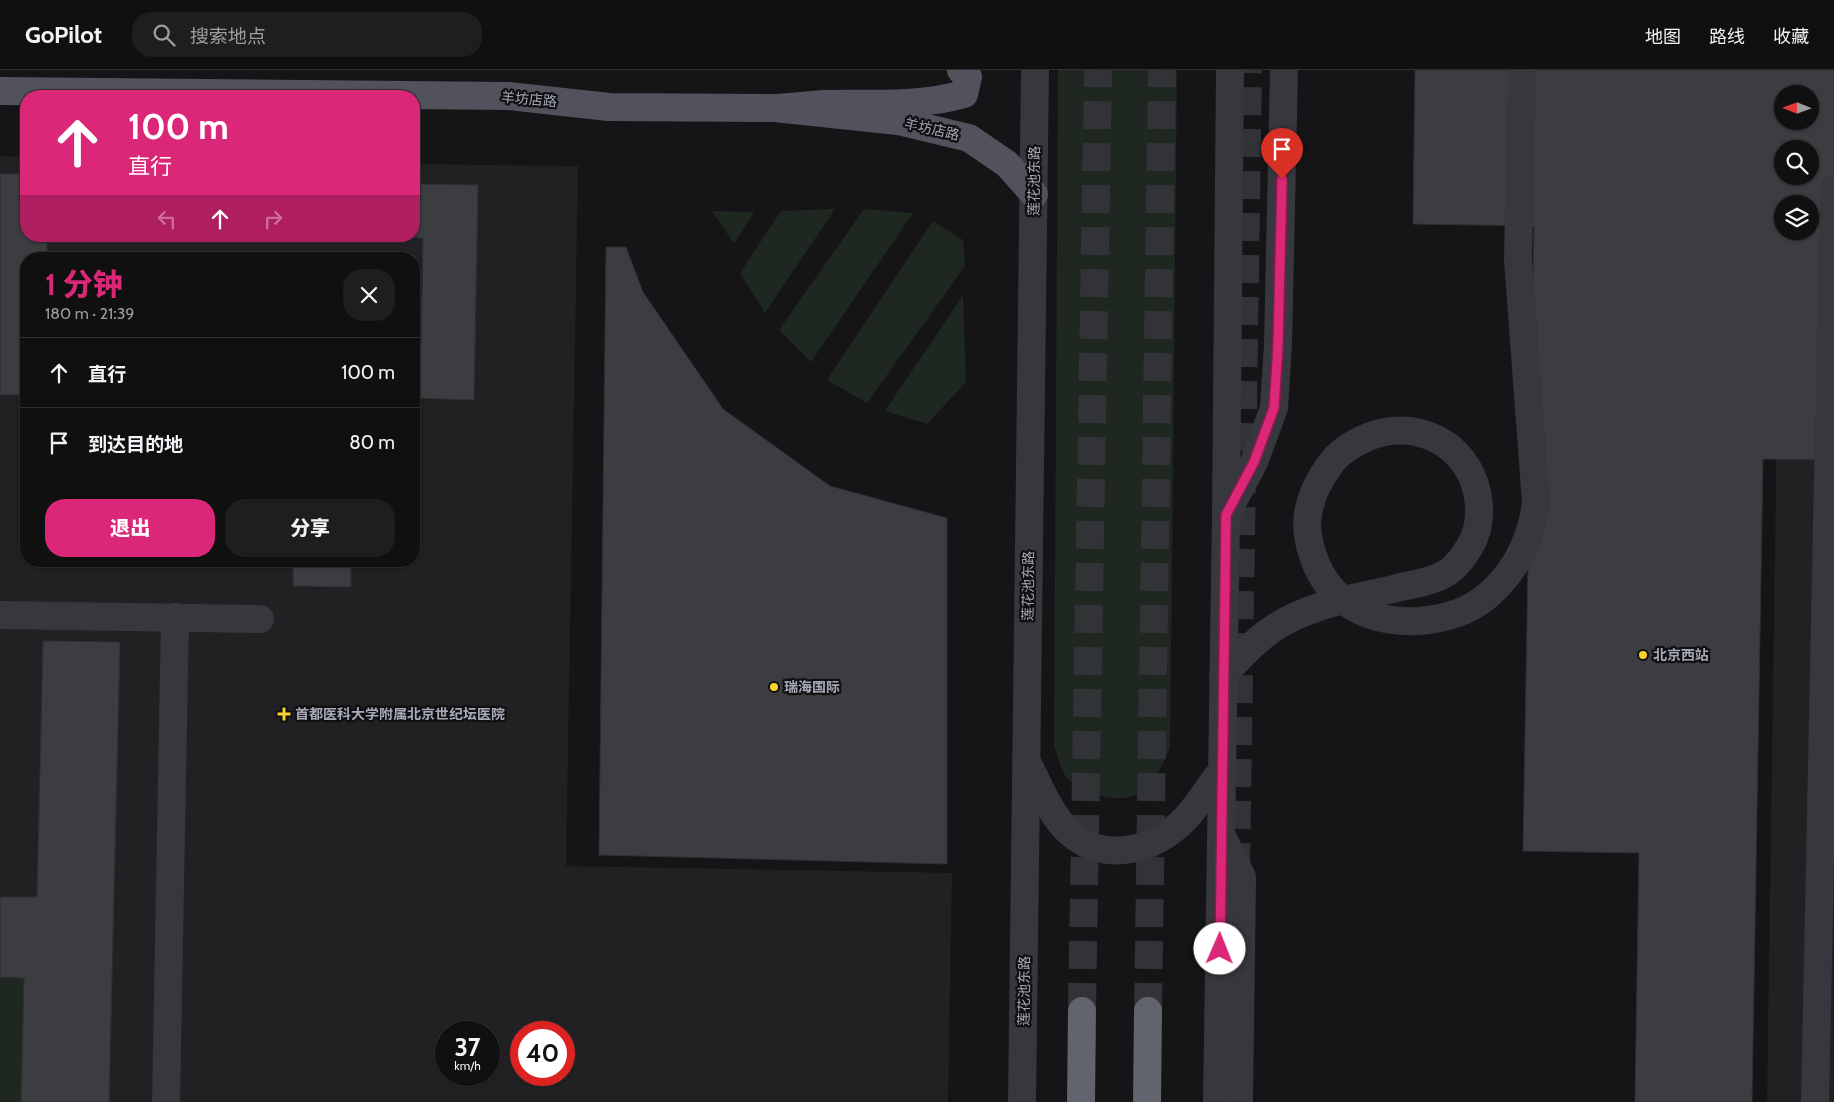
<!DOCTYPE html>
<html lang="zh">
<meta charset="utf-8">
<style>
body{margin:0;font-family:Cabin,"Noto Sans SC",sans-serif;background:#1e1e1f;color:#f1f3f6;height:100vh;display:flex;flex-direction:column;font-size:19px;white-space:nowrap}
*{box-sizing:border-box;margin:0}
p{font-size:16px;color:#9c9d9f}
.icon{flex:none;width:28px;height:28px;fill:none;stroke:currentColor;stroke-width:2;stroke-linecap:round;stroke-linejoin:round}
.map{position:relative;flex:1;overflow:hidden}
.panel{position:absolute;left:20px;top:182px;width:400px;height:315px;display:flex;flex-direction:column;background:#101011;border-radius:20px;box-shadow:0 1px 4px #0004,0 0 0 1px #303031}
.panel>*{flex:none}
.banner{position:absolute;left:20px;top:20px;width:400px;height:152px;border-radius:20px;box-shadow:0 1px 4px #0004,0 0 0 1px #303031;background:#db2777;color:#fff;overflow:hidden}
.needle{width:32px;rotate:271deg}
.controls{position:absolute;left:1774px;top:15px;display:grid;gap:10px}
.controls a{display:grid;place-items:center;width:45px;height:45px;border-radius:50%;background:#101011;box-shadow:0 1px 4px #0004,0 0 0 1px #303031;font-size:25px}
.speed{position:absolute;left:435px;top:951px;display:flex;gap:10px;font-size:25px;font-weight:700;text-align:center}
.speed>*{display:grid;place-content:center;width:65px;height:65px;border-radius:50%;background:#101011;box-shadow:0 1px 4px #0004,0 0 0 1px #303031;line-height:1}
.speed small{font-size:12px;font-weight:400}
.speed .limit{border:8px solid #d22;background:#fff;color:#111}
.pin{position:absolute;display:grid;place-items:center;width:42px;height:42px;color:#fff;margin:-51px -21px;border-radius:50% 50% 50% 0;rotate:-45deg;box-shadow:0 0 5px #0007}
.pin .icon{rotate:45deg}
.me{position:absolute;width:55px;margin:-28px;rotate:1deg;stroke-linejoin:round;filter:drop-shadow(0 0 4px #0008)}
.turn{display:flex;align-items:center;gap:18px;height:105px;padding:0 25px;font-size:22px}
.turn .icon{width:65px;height:65px;stroke-width:2.5}
.turn b{display:block;font-size:35px;line-height:42px}
.lanes{display:flex;align-items:center;height:48px;padding:0 25px;background:#0003;justify-content:center;gap:25px;direction:ltr}
.lanes .off{opacity:.35}
.round{display:grid;place-items:center;flex:none;width:52px;height:52px;border-radius:20px;background:#1e1e1f}
.headline{display:flex;align-items:center;justify-content:space-between;height:85px;padding:0 25px}
h1{font-size:30px;font-weight:800;line-height:38px;color:#db2777}
.action{display:flex;gap:10px;margin-top:auto;padding:10px 25px}
.action a{flex:1;height:58px;border-radius:20px;background:#db2777;color:#fff;font-size:20px;font-weight:800;line-height:58px;text-align:center}
.action a+a{background:#1e1e1f;color:#f1f3f6}
ul{padding:0;list-style:none}
li{display:flex;align-items:center;gap:15px;height:70px;padding:0 25px;border-top:1px solid #303031}
li div{flex:1}
li b{display:block;font-size:19px}
li em{font-style:normal}
header{display:flex;align-items:center;gap:30px;box-sizing:border-box;height:70px;padding:0 25px;background:#101011;border-bottom:1px solid #303031}
header strong{font-size:24px}
nav{display:flex;gap:28px;margin-inline-start:auto;font-size:18px}
.search{width:350px;height:45px;background:#1e1e1f;display:flex;align-items:center;gap:12px;box-sizing:border-box;padding:0 18px;border-radius:20px;color:#9c9d9f;font-size:19px}
.map>svg:first-child{display:block}
.built{fill:#212124;fill-rule:evenodd}
.green{fill:#1f2721}
.building{fill:#3c3d41;stroke:#2f2f33;fill-rule:evenodd}
.lines{fill:none;stroke-linecap:round;stroke-linejoin:round}
.minor-tunnel{stroke:#323337;stroke-width:28;stroke-dasharray:28 14;stroke-linecap:butt}
.highway-tunnel{stroke:#323337;stroke-width:28;stroke-dasharray:28 14;stroke-linecap:butt}
.minor{stroke:#37373e;stroke-width:28}
.major{stroke:#51525b;stroke-width:28}
.highway{stroke:#61636d;stroke-width:28}
.minor-bridge{stroke:#37373e;stroke-width:28}
.major-bridge{stroke:#51525b;stroke-width:28}
.route-casing{stroke:#8e194d;stroke-width:12}
.route{stroke:#db2777;stroke-width:9}
.poi-dot{fill:#f8d32b;stroke:#101012;stroke-width:2}
.labels{text-anchor:middle;stroke-width:4.5;stroke-linejoin:round;paint-order:stroke}
.street-label{font-size:14px;fill:#a6a9b7;stroke:#101012}
.poi-label{font-size:14px;font-weight:bold;fill:#a6a9b7;stroke:#101012;text-anchor:start}
</style>
<header>
<strong>GoPilot</strong>
<div class="search"><svg class="icon" aria-label="search" viewBox="0 0 24 24"><circle cx="10" cy="10" r="6"/><path d="M15 15l6 6"/></svg>搜索地点</div>
<nav><a>地图</a><a>路线</a><a>收藏</a></nav>
</header>
<div class="map">
<svg width="1834" height="1032" viewBox="0 0 1834 1032">
<rect width="100%" height="100%" fill="#151517"/>
<g class="built">
<path d="M1782 0H1834V1032H1767ZM1782 24H1810V51H1782ZM1782 79H1810V106H1782ZM1782 134H1810V161H1782Z"/>
<path d="M0 86 26 87V166H414V94L578 96 566 796 952 803 948 1032H0ZM26 189H414V491H26ZM446 962H489V1005H446ZM521 962H564V1005H521Z"/>
</g>
<g class="green">
<path d="M1058 0H1177L1170 678C1163 694 1156 709 1143 721 1124 737 1079 724 1065 705 1060 697 1058 685 1054 676Z"/>
<path d="M835 139 765 243 740 203 781 141Z"/>
<path d="M864 139 913 143 811 292 779 260Z"/>
<path d="M712 141 754 142 734 174Z"/>
<path d="M933 151 963 170 965 196 867 333 827 310Z"/>
<path d="M963 225 966 312 927 354 885 341Z"/>
<path d="M0 907 24 908 21 1032H0Z"/>
</g>
<g class="building">
<path d="M1415 0H1834V390L1763 389 1752 1032H1635L1639 783 1523 781 1534 156 1413 154ZM1782 24H1810V51H1782ZM1782 79H1810V106H1782ZM1782 134H1810V161H1782Z"/>
<path d="M0 104H26V166H47V189H26V325H0Z"/>
<path d="M414 114 478 115 474 330 414 328V275H421L423 168 332 166H414Z"/>
<path d="M606 177H626L643 222 723 339 830 416 947 448V794L599 785Z"/>
<path d="M293 491H351V517L293 516Z"/>
<path d="M43 571 120 572 109 1032H21L24 908 0 907V827H37Z"/>
</g>
<g class="lines">
<path class="minor-tunnel" d="M1236 801 1248 0"/>
<g class="highway-tunnel">
<path d="M1082 941 1098 0"/>
<path d="M1148 941 1162 0"/>
</g>
<g class="minor">
<path d="M1228 441 1254 392 1274 338 1278 275 1284 0"/>
<path d="M0 545 260 549"/>
<path d="M1223 605C1239 589 1255 570 1274 558 1311 533 1359 528 1401 517"/>
<path d="M1028 694C1039 715 1048 739 1064 757 1099 795 1153 783 1186 748 1199 734 1210 715 1223 699"/>
<path d="M1224 770 1242 807 1239 1032"/>
<path d="M166 1032 175 547"/>
<path d="M1022 1032 1035 0"/>
<path d="M1217 1032 1226 445 1230 0"/>
<path d="M1815 1032 1834 118"/>
</g>
<path class="major" d="M0 21 508 26 609 37 775 38 898 51 969 68 1007 94 1034 124"/>
<g class="highway">
<path d="M1081 1032 1082 941"/>
<path d="M1147 1032 1148 941"/>
</g>
<path class="minor-bridge" d="M1401 517C1417 514 1434 511 1448 502 1457 496 1464 486 1470 476 1480 459 1481 441 1477 422 1466 372 1414 348 1368 367 1352 374 1338 382 1329 396 1314 417 1304 440 1308 466 1318 525 1361 554 1419 551 1443 549 1467 543 1486 527 1515 503 1531 470 1536 433L1518 189 1522 0"/>
<path class="major-bridge" d="M775 38C792 37 809 35 825 34 873 33 918 37 964 24L968 7 961 0"/>
</g>
<g class="lines">
<g class="route-casing">
<path id="route" d="M1220 879 1226 445 1254 392 1274 338 1278 275 1282 109"/>
</g>
<use href="#route" class="route"/>
</g>
<g class="poi-dot">
<circle cx="1643" cy="585" r="5"/>
<circle cx="774" cy="617" r="5"/>
<path d="M281.5 636.5h5v5h5v5h-5v5h-5v-5h-5v-5h5z"/>
</g>
<g class="labels">
<g class="street-label">
<text transform="translate(529 29) rotate(5)" y="5">羊坊店路</text>
<text transform="translate(932 59) rotate(13)" y="5">羊坊店路</text>
<text transform="translate(1034 111) rotate(-89)" y="5">莲花池东路</text>
<text transform="translate(1028 516) rotate(-89)" y="5">莲花池东路</text>
<text transform="translate(1024 921) rotate(-89)" y="5">莲花池东路</text>
</g>
<g class="poi-label">
<text x="1653" y="590">北京西站</text>
<text x="784" y="622">瑞海国际</text>
<text x="295" y="649">首都医科大学附属北京世纪坛医院</text>
</g>
</g>
</svg>
<div class="controls">
<a><svg class="needle" viewBox="-14 -14 28 28"><path d="M0-13l5 13h-10z" fill="#e53935"/><path d="M0 13l5-13h-10z" fill="#9c9d9f"/></svg></a>
<a><svg class="icon" aria-label="search" viewBox="0 0 24 24"><circle cx="10" cy="10" r="6"/><path d="M15 15l6 6"/></svg></a>
<a><svg class="icon" aria-label="layers" viewBox="0 0 24 24"><path d="M12 4l9 5-9 5-9-5zM3 14l9 5 9-5"/></svg></a>
</div>
<div class="speed"><div>37<small>km/h</small></div><div class="limit">40</div></div>
<div class="pin" style="left:1282px;top:109px;background:#d93025"><svg class="icon" aria-label="arrive" viewBox="0 0 24 24"><path d="M6 21V4h12l-3 4 3 4H6"/></svg></div>
<svg class="me" style="left:1220px;top:879px" viewBox="-20 -20 40 40"><circle r="19" fill="#fff"/><path d="M0-13L10 11 0 6-10 11z" fill="#db2777"/></svg>
<div class="banner">
<div class="turn"><svg class="icon" aria-label="ahead" viewBox="0 0 24 24"><path d="M12 20V5M6 11l6-6 6 6"/></svg><div><b>100 m</b>直行</div></div>
<div class="lanes"><svg class="icon off" aria-label="left" viewBox="0 0 24 24"><path d="M17 20v-9H6M10 6l-5 5 5 5"/></svg><svg class="icon" aria-label="ahead" viewBox="0 0 24 24"><path d="M12 20V5M6 11l6-6 6 6"/></svg><svg class="icon off" aria-label="right" viewBox="0 0 24 24"><path d="M7 20v-9h11M14 6l5 5-5 5"/></svg></div>
</div>
<section class="panel">
<div class="headline"><div><h1>1 分钟</h1><p>180 m · 21:39</p></div><a class="round"><svg class="icon" aria-label="close" viewBox="0 0 24 24"><path d="M6 6l12 12M18 6L6 18"/></svg></a></div>
<ul>
<li><svg class="icon" aria-label="ahead" viewBox="0 0 24 24"><path d="M12 20V5M6 11l6-6 6 6"/></svg><div><b>直行</b></div><em>100 m</em></li>
<li><svg class="icon" aria-label="arrive" viewBox="0 0 24 24"><path d="M6 21V4h12l-3 4 3 4H6"/></svg><div><b>到达目的地</b></div><em>80 m</em></li>
</ul>
<div class="action"><a>退出</a><a>分享</a></div>
</section>
</div>
